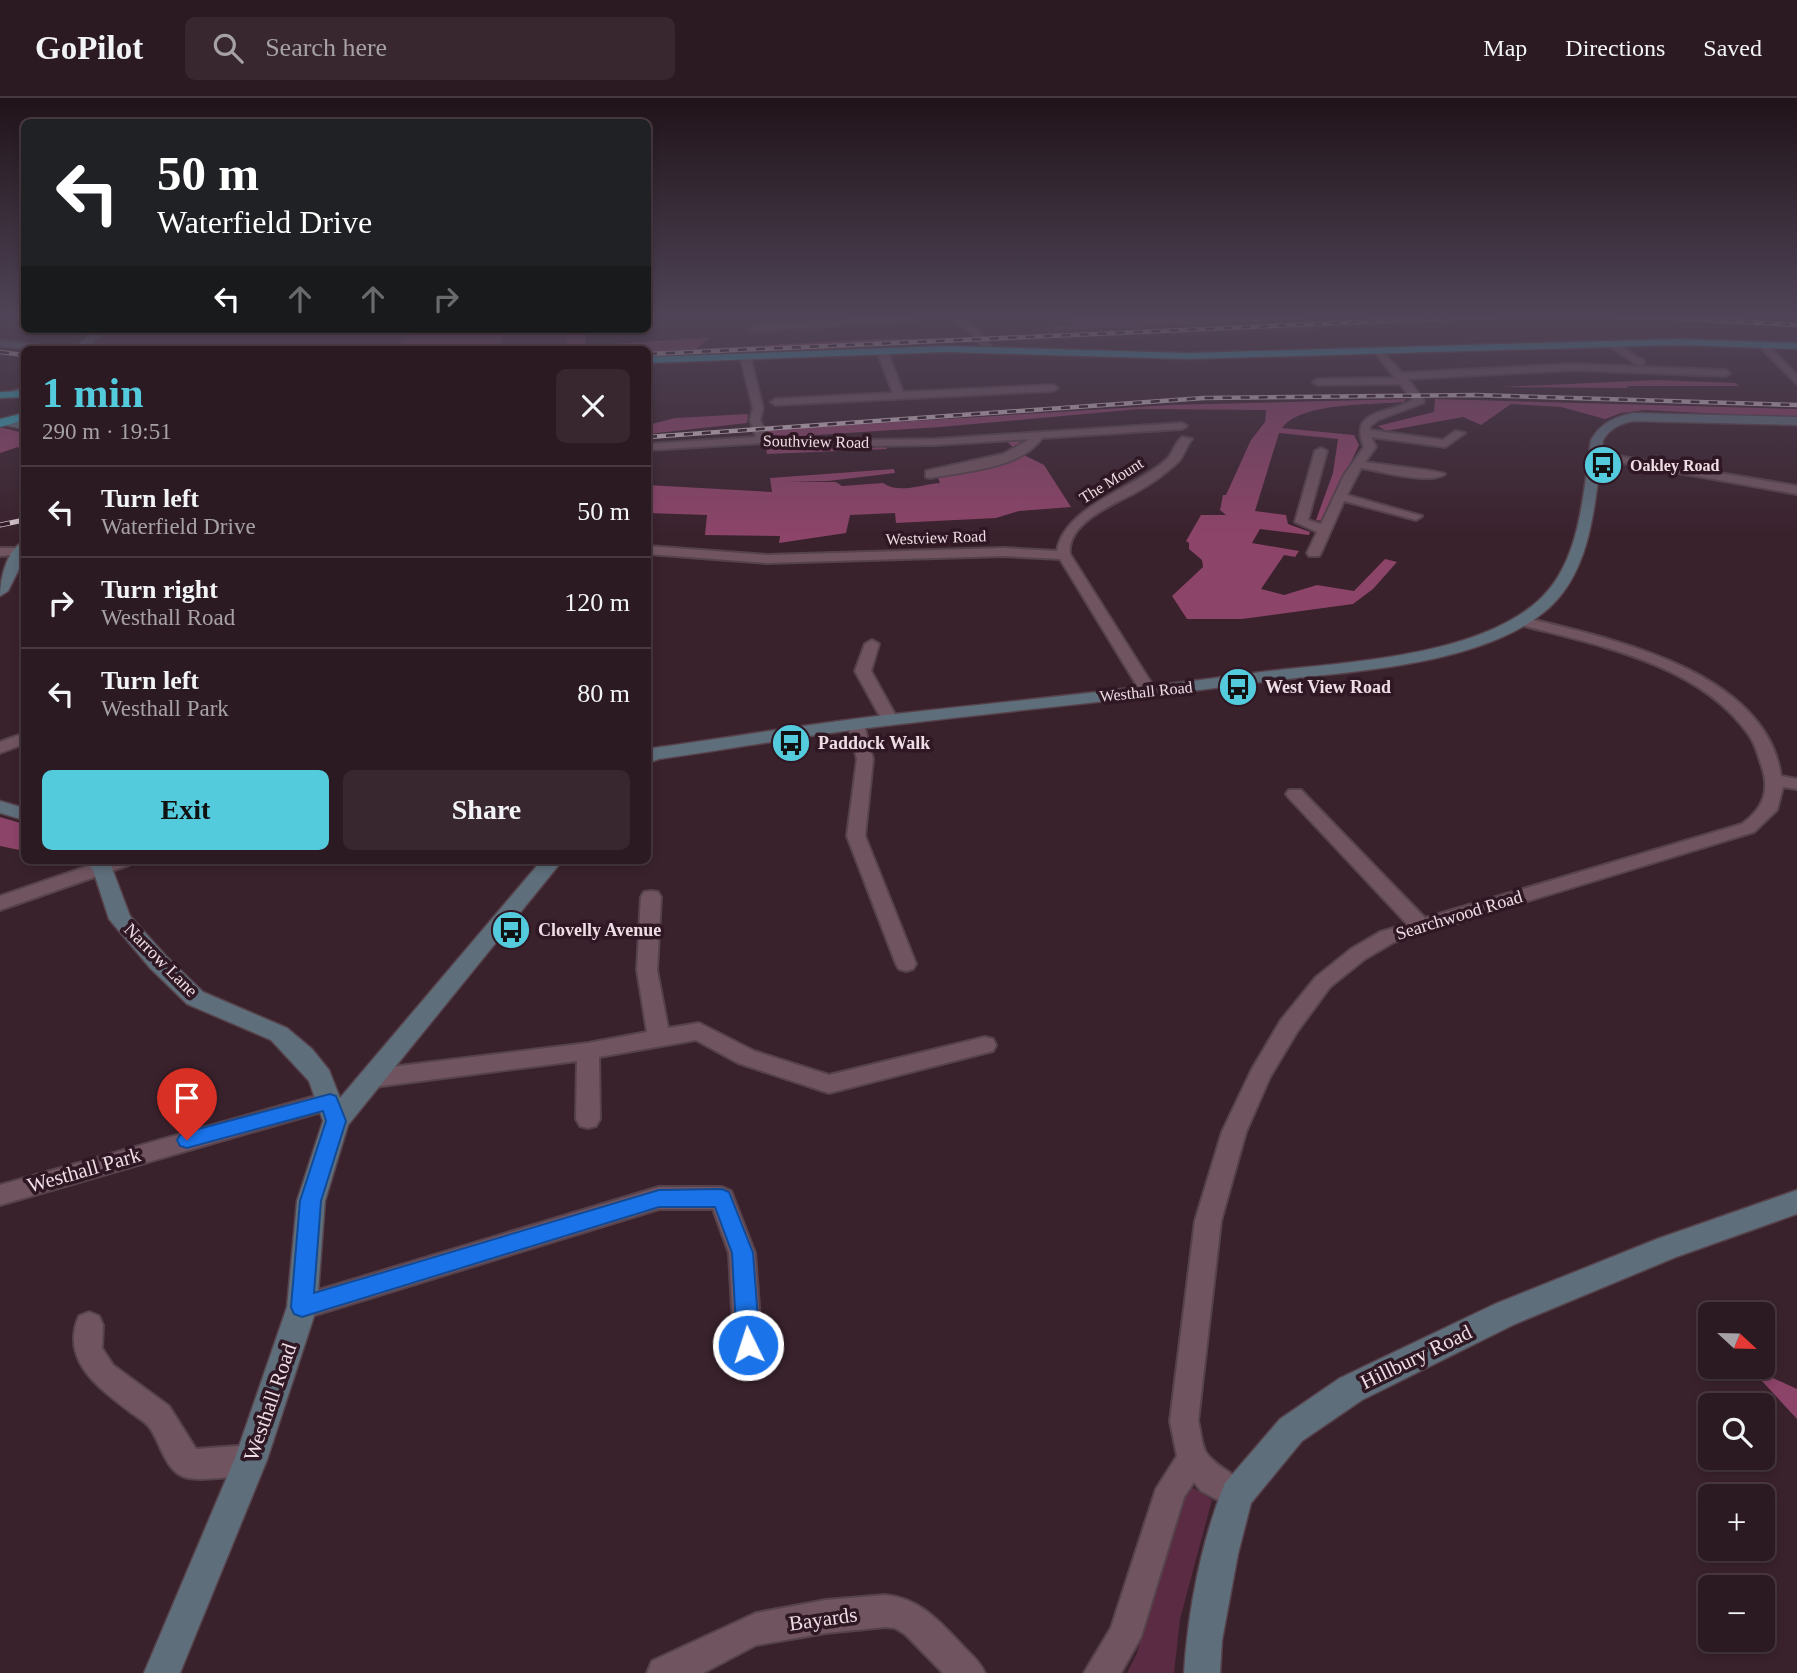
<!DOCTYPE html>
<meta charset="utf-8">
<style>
body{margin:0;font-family:"Times New Roman",serif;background:#38272f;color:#f1f3f6;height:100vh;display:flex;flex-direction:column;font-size:26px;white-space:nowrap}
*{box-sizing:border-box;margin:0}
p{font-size:23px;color:#a6a1a5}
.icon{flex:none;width:38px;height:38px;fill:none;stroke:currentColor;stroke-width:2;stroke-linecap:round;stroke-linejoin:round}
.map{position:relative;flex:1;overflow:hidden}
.side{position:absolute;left:21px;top:248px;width:630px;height:518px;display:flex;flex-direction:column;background:#2c1a22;border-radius:10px;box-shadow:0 4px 10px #0003,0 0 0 2px #483840}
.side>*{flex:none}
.guide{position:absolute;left:21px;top:21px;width:630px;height:214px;border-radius:10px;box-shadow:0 4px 10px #0003,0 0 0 2px #483840;background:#202124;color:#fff;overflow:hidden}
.needle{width:46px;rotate:112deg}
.buttons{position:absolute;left:1698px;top:1204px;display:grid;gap:14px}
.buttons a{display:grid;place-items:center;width:77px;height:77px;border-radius:10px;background:#2c1a22;box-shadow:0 4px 10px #0003,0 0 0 2px #483840;font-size:35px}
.pin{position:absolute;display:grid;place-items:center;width:60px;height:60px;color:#fff;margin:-72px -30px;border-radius:50% 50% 50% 0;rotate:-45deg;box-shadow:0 0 7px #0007}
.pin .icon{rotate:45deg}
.me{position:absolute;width:77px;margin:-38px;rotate:356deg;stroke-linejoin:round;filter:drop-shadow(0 0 5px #0008)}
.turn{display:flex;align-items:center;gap:24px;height:147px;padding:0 21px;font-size:32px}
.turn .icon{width:91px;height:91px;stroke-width:2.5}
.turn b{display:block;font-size:49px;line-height:60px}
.lanes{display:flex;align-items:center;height:66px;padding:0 21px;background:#0003;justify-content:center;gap:35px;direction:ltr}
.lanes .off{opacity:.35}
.round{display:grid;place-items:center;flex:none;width:74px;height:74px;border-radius:10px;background:#38272f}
.overview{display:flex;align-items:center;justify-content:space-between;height:119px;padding:0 21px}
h1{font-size:42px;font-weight:700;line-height:52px;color:#54cadd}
.action{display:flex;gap:14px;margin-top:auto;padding:14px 21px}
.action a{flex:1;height:80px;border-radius:10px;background:#54cadd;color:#111;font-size:28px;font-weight:700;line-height:80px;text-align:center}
.action a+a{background:#38272f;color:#f1f3f6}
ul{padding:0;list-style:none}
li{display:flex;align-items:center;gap:21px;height:91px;padding:0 21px;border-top:2px solid #483840}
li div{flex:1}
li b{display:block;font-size:26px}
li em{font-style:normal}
header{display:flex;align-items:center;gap:42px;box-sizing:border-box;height:98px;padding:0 35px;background:#2c1a22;border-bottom:2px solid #483840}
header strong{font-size:33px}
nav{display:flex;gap:38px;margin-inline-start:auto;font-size:24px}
.search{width:490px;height:63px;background:#38272f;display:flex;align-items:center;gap:18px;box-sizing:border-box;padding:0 24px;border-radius:10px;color:#a6a1a5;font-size:26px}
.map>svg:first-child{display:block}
.built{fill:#482b38}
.green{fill:#5a2b42}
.forest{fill:#8c4468}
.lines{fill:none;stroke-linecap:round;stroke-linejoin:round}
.street-casing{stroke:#56424b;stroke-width:4}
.secondary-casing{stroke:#56424b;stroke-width:3}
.highway-casing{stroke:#56424b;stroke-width:3}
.street{fill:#705561;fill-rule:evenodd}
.secondary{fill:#5e6e7b;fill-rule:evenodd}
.highway{fill:#33a7b8;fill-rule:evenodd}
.rail-far1-casing{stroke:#d5c3ca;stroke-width:4.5}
.rail-casing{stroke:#d5c3ca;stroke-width:5}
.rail-far1{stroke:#2f1823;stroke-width:2.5;stroke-dasharray:9;stroke-linecap:butt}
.rail{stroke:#2f1823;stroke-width:3.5;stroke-dasharray:10;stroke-linecap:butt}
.route{fill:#1a73e8;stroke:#114b97;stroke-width:2}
.labels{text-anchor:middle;stroke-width:7;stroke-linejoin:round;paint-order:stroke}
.far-street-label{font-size:16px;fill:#eedde4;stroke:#2f1823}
.far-poi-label{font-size:16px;font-weight:bold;fill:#eedde4;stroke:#2f1823;text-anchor:start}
.poi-label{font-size:18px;font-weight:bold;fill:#eedde4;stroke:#2f1823;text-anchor:start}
.street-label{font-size:18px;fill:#eedde4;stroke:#2f1823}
.near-street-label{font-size:21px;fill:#eedde4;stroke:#2f1823}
</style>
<header>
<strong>GoPilot</strong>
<div class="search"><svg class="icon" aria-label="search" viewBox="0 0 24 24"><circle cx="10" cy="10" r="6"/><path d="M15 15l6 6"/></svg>Search here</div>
<nav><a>Map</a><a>Directions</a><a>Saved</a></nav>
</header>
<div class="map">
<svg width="1797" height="1575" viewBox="0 0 1797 1575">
<rect width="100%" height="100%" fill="#3a222d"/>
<path class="built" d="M1471 216H1797V229L1616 221H1526L1034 243 1035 245 1019 246 1017 243 648 260V255L1029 236 1027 229 1050 228 1054 232Z"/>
<g class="green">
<path d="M109 231H510L461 252 90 251Z"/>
<path d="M567 231V246L500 250 503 234Z"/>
<path d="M1192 1389 1212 1402 1180 1521 1174 1575H1127L1137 1555 1182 1398Z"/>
</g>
<g class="forest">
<path d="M1066 216H1211L1215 220 1363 216 1367 219 1054 232 1050 228H1074Z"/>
<path d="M443 231H556L503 234 501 250 566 246 567 231H584L586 248 710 239 696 251 878 241 976 240 648 255V252H384L403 246 399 243 416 235Z"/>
<path d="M1657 282 1735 285 1739 288H1626L1629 290 1499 289Z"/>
<path d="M1406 301 1404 304C1372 307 1301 304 1282 330L1354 337 1359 347 1323 423 1316 422 1333 375 1338 341 1279 335 1255 413 1286 417 1288 426 1310 434 1309 437 1260 431 1252 445 1299 453 1295 459 1284 457 1261 491 1284 497 1317 487 1354 493 1385 461 1397 464 1373 491 1353 506 1242 521H1187L1172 498 1203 469 1202 462 1189 451V445L1186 443 1201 417H1226L1220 412 1223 397H1226L1251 342 1265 324 1266 312 1140 311 940 329 769 340 768 332 1170 307Z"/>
<path d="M1435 301 1797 311V320L1645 312 1621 315 1605 321 1561 309 1511 306 1481 327 1463 319 1386 333 1378 328 1434 314Z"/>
<path d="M748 316 747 325 648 336V327L675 320Z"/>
<path d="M0 329 24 335V355L18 349 0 355Z"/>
<path d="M1023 340 1030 341 1015 351 1004 341 925 347H885L887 351 767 356 765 344Z"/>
<path d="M1022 356 1044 367 1071 409 1019 413 996 420 896 425 895 415 850 417 846 435 779 445 780 438 705 437 707 417 648 415V387L772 394 770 380 894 371 895 375 828 383 785 384H836L842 388 883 385C899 396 918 387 940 385L937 377Z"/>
<path d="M0 719 24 726V753L0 748Z"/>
<path d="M1749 1269 1797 1291V1321Z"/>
</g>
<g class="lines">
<g class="street-casing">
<g id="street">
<path d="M919 216H959L980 234 994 252 986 254 974 238 952 219 755 233 750 230 755 227Z"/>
<path d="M1611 242 1644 263V267H1638L1608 247 1606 245Z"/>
<path d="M1759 244H1765L1797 277V286L1759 248Z"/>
<path d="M882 250 887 253 903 294 1053 287 1058 290 1053 293 776 307 771 304 776 301 893 295 877 253Z"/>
<path d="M1380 251 1402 275 1573 266 1725 272 1730 275 1725 278 1573 272 1408 281 1424 303 1423 305 1378 322 1370 328V332L1443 342 1455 333 1465 335 1445 349 1371 339 1376 349 1365 364C1377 366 1441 373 1445 376 1429 387 1381 373 1361 370L1347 397 1422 418 1416 422 1344 403 1321 455 1319 458H1309L1307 455 1317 434 1295 424 1315 353 1321 350 1327 353 1308 422 1321 426 1344 377 1364 349C1348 310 1389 317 1413 302L1400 286 1318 287 1313 284 1318 281 1395 280 1375 254Z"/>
<path d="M745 255 750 258 763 310 760 322 768 339 789 343 935 341 1182 325 1187 328 1182 331 1042 340C1020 371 965 373 930 380L926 379V373L1003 356 1030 341 935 347 789 349 763 345 648 352V346L756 339 750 322 753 310 740 258Z"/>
<path d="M1182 339 1192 341C1186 348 1184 358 1178 364 1167 374 1151 386 1138 393 1117 405 1066 424 1070 456L1157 594 1149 599 1141 594 1060 461 1004 458 767 465 648 456V448L767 457 1004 450 1057 453C1064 408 1136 390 1167 361 1173 355 1175 345 1182 339Z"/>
<path d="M1594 354 1797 388V396L1590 359 1588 357Z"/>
<path d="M0 450H24V456L0 458Z"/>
<path d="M1522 519C1608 540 1766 572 1781 678L1797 681V691L1783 689 1777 712 1754 734 1394 844 1365 861 1330 889 1297 934 1270 979 1246 1034 1221 1123 1198 1323C1201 1333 1201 1348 1207 1356 1220 1373 1244 1378 1252 1397L1248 1408 1237 1412 1201 1393 1194 1384 1184 1399 1141 1539 1121 1575H1084L1111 1530 1156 1391 1177 1358 1170 1323 1195 1123 1222 1034 1252 971 1281 922 1316 879 1351 851 1380 834 1407 826 1289 700 1286 696 1289 692H1301L1425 820 1742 726C1763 711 1771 693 1761 666 1758 657 1755 645 1749 637 1699 565 1596 547 1517 526L1515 523 1517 520Z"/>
<path d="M872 542 879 546 871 573 898 622 890 627 882 622 855 573 865 546Z"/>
<path d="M856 622 864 627 873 661 865 738 916 866 913 871 906 873 899 871 896 866 847 738 857 661 848 627Z"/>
<path d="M24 635V646L0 655V644Z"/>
<path d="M103 763H131L129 767 0 812V798Z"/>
<path d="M651 793 658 794 661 799 657 872 668 930 699 925 754 953 829 977 985 939 993 941 996 947 993 953 985 955 829 995 738 965 696 942 599 959 600 1021 596 1028 588 1030 580 1028 576 1021 577 963 374 989 366 986 363 980 366 974 374 971 588 945 647 934 637 872 641 799 644 794Z"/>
<path d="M330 994 338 997 342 1003 338 1009 0 1107V1087Z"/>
<path d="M659 1089H722L731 1093 755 1155 762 1247 758 1256 748 1260 738 1256 734 1247 729 1155 713 1111H659L302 1221 293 1218 289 1209 293 1200 302 1197Z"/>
<path d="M89 1214 99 1218 103 1227 102 1250 113 1267 169 1308 196 1351 251 1347 261 1352 266 1362 261 1372C247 1378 196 1385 182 1378 165 1370 160 1344 150 1330 145 1323 135 1318 129 1313 98 1289 60 1262 79 1218Z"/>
<path d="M885 1497C919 1500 939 1523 961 1546 970 1556 979 1562 985 1575H943L905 1536 895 1530 885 1529 826 1535 756 1547 703 1575H647L652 1563 756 1515 826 1502Z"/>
</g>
</g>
<g class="secondary-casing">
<g id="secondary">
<path d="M96 231H107L85 252H31L0 248V242L56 249 77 248Z"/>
<path d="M24 289V295L10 299 4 296Z"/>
<path d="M1632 315 1797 319V327L1633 323C1620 326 1610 330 1603 342 1595 398 1594 469 1549 510 1482 569 1347 573 1261 584 1138 601 1015 612 892 627 814 636 737 650 659 661L648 665V652L654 650C734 639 814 625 895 616 1014 603 1134 591 1254 575 1338 564 1473 561 1538 503 1581 465 1583 395 1591 342 1601 325 1613 320 1632 315Z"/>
<path d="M7 320 24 325V331L3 327 1 324Z"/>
<path d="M24 444V461L8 493 0 498C0 481 7 450 24 444Z"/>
<path d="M0 703 24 710V722L0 715Z"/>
<path d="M86 763 110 765 130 818 166 858 203 894 287 930 312 951 329 972 340 1000 541 763H562L348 1027 325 1103 317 1209 267 1362 180 1575H144L235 1360 287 1209 297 1103 323 1023 309 983 271 942 187 906 150 870 109 821 93 772Z"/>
<path d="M1797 1092V1116L1676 1159 1515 1226 1362 1302 1302 1343 1251 1405 1238 1456 1222 1542 1220 1575H1184C1188 1513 1201 1443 1225 1385L1280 1321 1340 1280 1495 1206 1657 1141Z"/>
</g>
</g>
<g class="highway-casing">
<g id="highway">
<path d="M1679 241 1797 245V251L1679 247 1188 261 945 254 648 265V259L945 248 1188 255Z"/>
<path d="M24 293V299L0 300V294Z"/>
<path d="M24 315V322L0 329V321Z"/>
</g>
</g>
<use href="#street" class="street"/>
<use href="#secondary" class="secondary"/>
<use href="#highway" class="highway"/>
<g class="rail-far1-casing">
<g id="rail-far1">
<path d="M0 254 24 257"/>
<path d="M648 256 1516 217 1655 219 1797 227"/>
<path d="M648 339 1204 300 1475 297 1797 307"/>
</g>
</g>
<g class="rail-casing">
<path id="rail" d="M0 427 24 422"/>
</g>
<use href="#rail-far1" class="rail-far1"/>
<use href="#rail" class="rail"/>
</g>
<linearGradient id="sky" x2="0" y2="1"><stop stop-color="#201319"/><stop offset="0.5" stop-color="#4f4457"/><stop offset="1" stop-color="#4f4457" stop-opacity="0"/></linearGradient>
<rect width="1797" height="436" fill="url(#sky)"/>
<path class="route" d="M330 996 336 998 346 1023 321 1103 314 1195 659 1092 722 1091 729 1094 753 1155 760 1247 756 1255 748 1258 740 1255 737 1247 732 1155 715 1109H659L302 1219 294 1216 291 1209 300 1103 326 1023 323 1013 187 1050 180 1048 177 1042 180 1037 187 1034Z"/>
<defs>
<g id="bus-disc" transform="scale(2.0125)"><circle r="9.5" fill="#54cadd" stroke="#2f1823"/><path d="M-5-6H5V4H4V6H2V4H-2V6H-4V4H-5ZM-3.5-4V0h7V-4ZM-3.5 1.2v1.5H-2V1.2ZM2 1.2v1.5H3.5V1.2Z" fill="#111"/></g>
</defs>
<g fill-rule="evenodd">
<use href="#bus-disc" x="1603" y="367"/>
<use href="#bus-disc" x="1238" y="589"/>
<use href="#bus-disc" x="791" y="645"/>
<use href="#bus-disc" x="511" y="832"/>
</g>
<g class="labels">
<g class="far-street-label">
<text transform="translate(816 343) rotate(1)" y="6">Southview Road</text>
<text transform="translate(1111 382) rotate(-32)" y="6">The Mount</text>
<text transform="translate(936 439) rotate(-2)" y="6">Westview Road</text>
<text transform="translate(1146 593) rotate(-6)" y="6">Westhall Road</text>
</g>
<g class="far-poi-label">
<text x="1630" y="373">Oakley Road</text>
</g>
<g class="poi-label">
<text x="1265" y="595">West View Road</text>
<text x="818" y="651">Paddock Walk</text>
<text x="538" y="838">Clovelly Avenue</text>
</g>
<g class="street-label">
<text transform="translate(1459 817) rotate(-17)" y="6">Searchwood Road</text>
<text transform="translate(161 862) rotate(45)" y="6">Narrow Lane</text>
</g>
<g class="near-street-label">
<text transform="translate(84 1072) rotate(-16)" y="7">Westhall Park</text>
<text transform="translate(1416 1259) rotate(-26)" y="7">Hillbury Road</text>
<text transform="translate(270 1304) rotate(-71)" y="7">Westhall Road</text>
<text transform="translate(823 1521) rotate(-8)" y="7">Bayards</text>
</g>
</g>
</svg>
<div class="buttons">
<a><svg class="needle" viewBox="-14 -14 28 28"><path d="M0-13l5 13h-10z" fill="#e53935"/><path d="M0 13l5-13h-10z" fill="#a6a1a5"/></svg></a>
<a><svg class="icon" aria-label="search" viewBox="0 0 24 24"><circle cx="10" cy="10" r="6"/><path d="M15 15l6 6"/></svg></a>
<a>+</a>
<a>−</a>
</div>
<div class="pin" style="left:187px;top:1042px;background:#d93025"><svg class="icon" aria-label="arrive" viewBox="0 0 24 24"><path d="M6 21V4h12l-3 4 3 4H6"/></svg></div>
<svg class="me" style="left:748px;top:1247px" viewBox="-20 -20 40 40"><circle r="17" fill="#1a73e8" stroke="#fff" stroke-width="3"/><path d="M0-11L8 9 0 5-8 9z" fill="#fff"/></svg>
<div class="guide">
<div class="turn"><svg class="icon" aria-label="left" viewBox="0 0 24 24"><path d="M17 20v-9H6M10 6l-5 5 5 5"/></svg><div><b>50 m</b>Waterfield Drive</div></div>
<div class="lanes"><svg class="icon" aria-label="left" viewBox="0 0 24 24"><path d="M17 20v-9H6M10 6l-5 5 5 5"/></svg><svg class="icon off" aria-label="ahead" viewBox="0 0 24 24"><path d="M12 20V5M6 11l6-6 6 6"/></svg><svg class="icon off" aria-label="ahead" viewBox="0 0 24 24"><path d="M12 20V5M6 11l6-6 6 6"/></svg><svg class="icon off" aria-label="right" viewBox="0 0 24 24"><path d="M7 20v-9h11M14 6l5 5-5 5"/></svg></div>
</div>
<section class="side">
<div class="overview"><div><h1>1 min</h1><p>290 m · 19:51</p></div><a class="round"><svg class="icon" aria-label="close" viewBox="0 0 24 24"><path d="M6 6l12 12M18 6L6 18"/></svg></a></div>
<ul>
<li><svg class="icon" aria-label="left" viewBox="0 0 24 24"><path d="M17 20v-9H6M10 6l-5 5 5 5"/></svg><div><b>Turn left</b><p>Waterfield Drive</p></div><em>50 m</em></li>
<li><svg class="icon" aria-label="right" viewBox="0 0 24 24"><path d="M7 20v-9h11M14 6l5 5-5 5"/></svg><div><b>Turn right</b><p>Westhall Road</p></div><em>120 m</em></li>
<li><svg class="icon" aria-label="left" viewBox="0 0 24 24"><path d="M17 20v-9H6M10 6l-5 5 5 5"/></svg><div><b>Turn left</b><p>Westhall Park</p></div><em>80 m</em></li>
</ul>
<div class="action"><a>Exit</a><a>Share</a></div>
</section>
</div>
